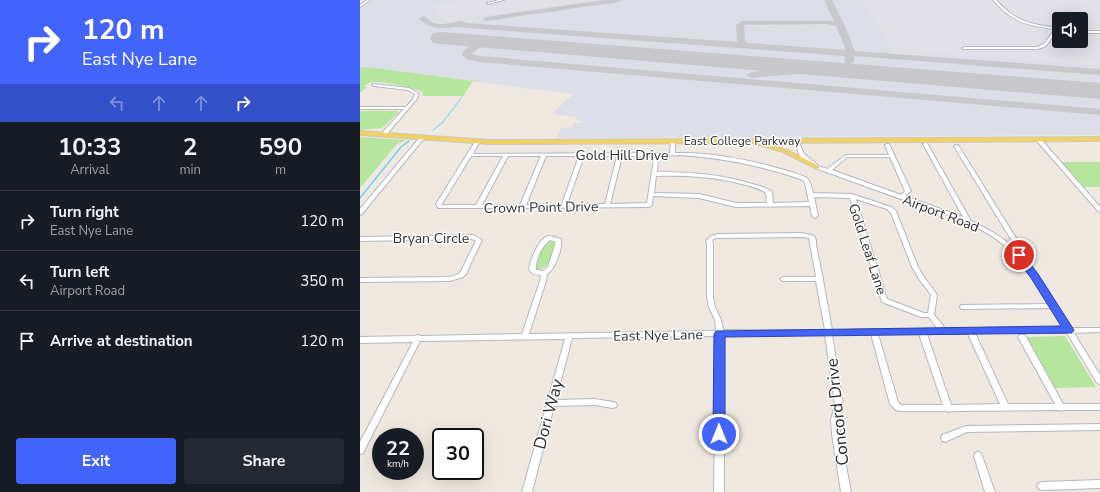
<!DOCTYPE html>
<style>
body{margin:0;font-family:"Nunito Sans",sans-serif;background:#242831;color:#f1f3f6;height:100vh;display:flex;flex-direction:column;font-size:15px;white-space:nowrap}
*{box-sizing:border-box;margin:0}
p{font-size:13px;color:#9ea1a6}
.icon{flex:none;width:22px;height:22px;fill:none;stroke:currentColor;stroke-width:2;stroke-linecap:round;stroke-linejoin:round}
.map{position:relative;flex:1;overflow:hidden}
.sheet{display:flex;flex-direction:column;background:#171b24;width:360px}
.sheet>*{flex:none}
.banner{background:#4264fb;color:#fff;overflow:hidden}
.tools{position:absolute;left:692px;top:12px;display:grid;gap:8px}
.tools a{display:grid;place-items:center;width:36px;height:36px;border-radius:4px;background:#171b24;box-shadow:0 4px 16px #0002;font-size:20px}
.speed{position:absolute;left:12px;top:428px;display:flex;gap:8px;font-size:20px;font-weight:700;text-align:center}
.speed>*{display:grid;place-content:center;width:52px;height:52px;border-radius:50%;background:#171b24;box-shadow:0 4px 16px #0002;line-height:1}
.speed small{font-size:10px;font-weight:400}
.speed .limit{border:2px solid #111;border-radius:6px;background:#fff;color:#111}
.pin{position:absolute;display:grid;place-items:center;width:34px;height:34px;color:#fff;margin:-17px;border:2px solid #fff;border-radius:50%;box-shadow:0 1px 4px #0007}
.me{position:absolute;width:44px;margin:-22px;rotate:0deg;stroke-linejoin:round;filter:drop-shadow(0 0 3px #0008)}
.turn{display:flex;align-items:center;gap:14px;height:84px;padding:0 16px;font-size:18px}
.turn .icon{width:52px;height:52px;stroke-width:2.5}
.turn b{display:block;font-size:28px;line-height:34px}
.lanes{display:flex;align-items:center;height:38px;padding:0 16px;background:#0003;justify-content:center;gap:20px;direction:ltr}
.lanes .off{opacity:.35}
.eta{display:flex;justify-content:space-evenly;align-items:center;height:68px;text-align:center}
.eta b{font-size:24px;font-weight:700;line-height:28px}
.cta{display:flex;gap:8px;margin-top:auto;padding:8px 16px}
.cta a{flex:1;height:46px;border-radius:4px;background:#4264fb;color:#fff;font-size:16px;font-weight:700;line-height:46px;text-align:center}
.cta a+a{background:#242831;color:#f1f3f6}
ul{padding:0;list-style:none}
li{display:flex;align-items:center;gap:12px;height:60px;padding:0 16px;border-top:1px solid #363941}
li div{flex:1}
li b{display:block;font-size:15px}
li em{font-style:normal}
main{display:flex;flex:1;min-height:0}
.map>svg:first-child{display:block}
.industrial{fill:#e3e1e8;fill-rule:evenodd}
.airport{fill:#dcdee8}
.green{fill:#b6e59e}
.lines{fill:none;stroke-linecap:round;stroke-linejoin:round}
.stream-far1{stroke:#75cff0;stroke-width:1}
.stream{stroke:#75cff0;stroke-width:1.5}
.taxiway{fill:#c9c8cc;fill-rule:evenodd}
.runway{fill:#c9c8cc;fill-rule:evenodd}
.minor-casing{stroke:#b4b7c1;stroke-width:2}
.major-casing{stroke:#c9c9c9;stroke-width:2}
.minor{fill:#fff;fill-rule:evenodd}
.major{fill:#f2d163;fill-rule:evenodd}
.route{fill:#4264fb;stroke:#2b41a3}
.labels{text-anchor:middle;stroke-width:3;stroke-linejoin:round;paint-order:stroke}
.far-street-label{font-size:12px;fill:#2e2e2e;stroke:#fff}
.street-label{font-size:14px;fill:#2e2e2e;stroke:#fff}
.near-street-label{font-size:17px;fill:#2e2e2e;stroke:#fff}
</style>
<main>
<section class="sheet">
<div class="banner">
<div class="turn"><svg class="icon" aria-label="right" viewBox="0 0 24 24"><path d="M7 20v-9h11M14 6l5 5-5 5"/></svg><div><b>120 m</b>East Nye Lane</div></div>
<div class="lanes"><svg class="icon off" aria-label="left" viewBox="0 0 24 24"><path d="M17 20v-9H6M10 6l-5 5 5 5"/></svg><svg class="icon off" aria-label="ahead" viewBox="0 0 24 24"><path d="M12 20V5M6 11l6-6 6 6"/></svg><svg class="icon off" aria-label="ahead" viewBox="0 0 24 24"><path d="M12 20V5M6 11l6-6 6 6"/></svg><svg class="icon" aria-label="right" viewBox="0 0 24 24"><path d="M7 20v-9h11M14 6l5 5-5 5"/></svg></div>
</div>
<div class="eta">
<div><b>10:33</b><p>Arrival</p></div>
<div><b>2</b><p>min</p></div>
<div><b>590</b><p>m</p></div>
</div>
<ul>
<li><svg class="icon" aria-label="right" viewBox="0 0 24 24"><path d="M7 20v-9h11M14 6l5 5-5 5"/></svg><div><b>Turn right</b><p>East Nye Lane</p></div><em>120 m</em></li>
<li><svg class="icon" aria-label="left" viewBox="0 0 24 24"><path d="M17 20v-9H6M10 6l-5 5 5 5"/></svg><div><b>Turn left</b><p>Airport Road</p></div><em>350 m</em></li>
<li><svg class="icon" aria-label="arrive" viewBox="0 0 24 24"><path d="M6 21V4h12l-3 4 3 4H6"/></svg><div><b>Arrive at destination</b></div><em>120 m</em></li>
</ul>
<div class="cta"><a>Exit</a><a>Share</a></div>
</section>
<div class="map">
<svg width="740" height="492" viewBox="0 0 740 492">
<rect width="100%" height="100%" fill="#efe9e1"/>
<g class="industrial">
<path d="M95 0H234L84 21 75 9 83 3H92Z"/>
<path d="M502 0H740V65L533 50ZM699 19H721V41H699Z"/>
</g>
<path class="airport" d="M13 0H95L92 3H83L75 8 84 21 234 0H502L533 50 740 65V135L199 138 198 136 201 128 213 127 214 123H220L221 121 216 120V117L192 114 213 94 0 67V8Z"/>
<g class="green">
<path d="M0 67 13 68 113 81 103 96H63L62 92C58 88 21 81 15 82 11 82 7 83 4 87H7L0 93Z"/>
<path d="M0 111H37L39 112 22 128 0 130Z"/>
<path d="M0 137 46 140 37 144 0 188Z"/>
<path d="M701 162H740V187H724Z"/>
<path d="M187 241 193 242 195 244C191 255 190 270 177 269L175 266 183 244Z"/>
<path d="M705 336 736 387 695 388 667 337Z"/>
</g>
<g class="lines">
<path class="stream-far1" d="M73 130 82 123 102 97"/>
<path class="stream" d="M0 198 41 147 49 141"/>
<g class="taxiway">
<path d="M244 0H263L259 2 126 21 122 19 126 17Z"/>
<path d="M464 0H472L484 24 495 51 740 69V75L494 56V62L489 65 484 62 485 56 95 27C82 29 68 30 59 18L63 16C67 17 69 21 73 23 82 26 94 22 102 21L106 23 377 42 376 25 382 21H474ZM467 24 476 26 486 50 390 43 385 42 384 25Z"/>
<path d="M137 39 141 42 140 44 122 46 111 54 120 56 740 109V115L120 62 107 59 102 55 104 50 117 42Z"/>
<path d="M458 66 538 72 543 75 538 78 458 72 391 78 386 75 391 72Z"/>
<path d="M699 84 740 87V93L695 89 694 87 695 85Z"/>
</g>
<path class="runway" d="M81 32 740 83V99L81 44 73 43 70 38 73 33Z"/>
<g class="minor-casing">
<g id="minor">
<path d="M7 0H10L0 7V5Z"/>
<path d="M139 0H144L128 4 127 3Z"/>
<path d="M633 0H636C641 5 647 11 653 15 666 24 683 26 699 28V30H698L686 46 678 49H603L602 48 604 47H677L684 44 695 29C680 27 662 25 649 15 643 11 638 5 633 0Z"/>
<rect x="721" y="31" width="19" height="2"/>
<path d="M13 84 49 88 59 94 56 100 26 135H24L22 134V133L44 109H0V107H46L53 99 55 94 48 90 14 86 12 85Z"/>
<path d="M61 136H65V137L2 214 0 215V209Z"/>
<path d="M676 138H680L740 207V212L738 211 676 140Z"/>
<path d="M116 140H120V141L113 154 310 153 311 141 313 140 315 141V153C353 152 391 160 428 171 433 173 443 175 448 179 451 183 452 189 453 193L492 194 531 207 536 211 558 267 564 277 577 295 574 315 582 324 585 329 703 328 692 308 601 309 600 307 601 305H603L689 304C676 283 664 262 645 246 616 221 576 211 541 199 512 189 484 178 455 168L440 156 434 141V140H438L444 154 459 166 467 169 486 155H529L525 145 527 144H529L551 191 545 196 603 217 563 144 565 143H567L611 221C626 228 641 236 653 247L655 246 594 146 596 145H598L661 246 657 251C680 272 694 302 711 328H740V332L714 333 740 375V384L737 383 707 333H615L648 404H695L658 337 659 335H665L703 404H740V410H703L701 411 699 410 592 411 589 412 586 411H539L536 410 530 404 511 334 472 335 483 404 479 420 480 434 491 492H481L472 434 471 420 475 404 465 335H364V492H354L356 336 212 338 196 400 235 399 253 402 256 403 257 405 256 407 253 408 235 405 194 406 172 492H162L205 339 60 341 3 453 0 454V442L53 342 0 343V337L55 336 58 335 61 336 162 334 180 281 181 275C176 275 172 274 169 270 170 261 178 239 188 236 192 236 197 238 201 239 203 247 195 270 187 274L186 281 169 334 356 331 355 320 349 307 347 297V244L346 241 351 236 358 234 442 233 454 236 456 240V245L463 279V280L472 330 578 329 569 317H561L522 302 490 198 454 197 458 216 455 218 452 216 450 206 376 207 339 198 293 196 292 205 289 207 164 208 162 209 160 208H78L76 204ZM320 155C363 158 403 166 443 180L445 183 449 202 413 203 412 192C406 187 396 185 389 183 359 174 328 172 297 172L298 159 301 156ZM111 156H143L116 205H82V204ZM148 156H181L160 205H122ZM186 156H219L202 204 166 205ZM224 156H257L245 204H207ZM262 156H296L294 159 287 203 250 204ZM487 157H530L545 191 541 195 472 170ZM296 176C327 175 357 177 386 185 393 187 400 189 406 193L407 203H376L339 194 294 193ZM496 199 527 209 531 213 552 267 559 279 571 295 568 313H564L527 299ZM442 237 449 238 456 277H423L420 279 423 281H456L465 330H363L361 320 355 307 353 297V244L352 241 355 238H358ZM190 240 196 242 188 267 183 271 176 270C175 260 182 246 190 240ZM518 334H559L583 405H541L538 402ZM567 334H608L640 404 591 405Z"/>
<path d="M113 235 122 240 109 267 107 273 103 277 90 281 0 282V278L90 277C97 275 101 274 103 267L116 241 112 239 0 241V237Z"/>
<path d="M740 424V430L607 432 585 442 582 441 581 438 582 435 606 426Z"/>
<path d="M618 452 621 453 622 456 635 492H625L614 456 615 453Z"/>
<path d="M740 480V488L682 490 679 489 677 486 679 483 682 482Z"/>
</g>
</g>
<g class="major-casing">
<path id="major" d="M0 131 129 140 740 137V141L403 143 427 150 459 166V168L457 169 423 152 399 145V143L129 144 0 135Z"/>
</g>
<use href="#minor" class="minor"/>
<use href="#major" class="major"/>
</g>
<path class="route" d="M656 253H662L678 274 714 330 712 333 365 337V434L363 437 359 439 355 437 353 434 354 334 356 331 701 326 671 278 654 255Z"/>
<g class="labels">
<g class="far-street-label">
<text x="382" y="145">East College Parkway</text>
</g>
<g class="street-label">
<text x="262" y="160">Gold Hill Drive</text>
<text transform="translate(181 207) rotate(-1)" y="5">Crown Point Drive</text>
<text transform="translate(581 213) rotate(21)" y="5">Airport Road</text>
<text x="71" y="243">Bryan Circle</text>
<text transform="translate(508 249) rotate(72)" y="5">Gold Leaf Lane</text>
<text transform="translate(298 335) rotate(-1)" y="5">East Nye Lane</text>
</g>
<g class="near-street-label">
<text transform="translate(477 412) rotate(-96)" y="6">Concord Drive</text>
<text transform="translate(188 414) rotate(-75)" y="6">Dori Way</text>
</g>
</g>
</svg>
<div class="tools">
<a><svg class="icon" aria-label="sound" viewBox="0 0 24 24"><path d="M4 9h4l5-4v14l-5-4H4zM17 9q2 3 0 6"/></svg></a>
</div>
<div class="speed"><div>22<small>km/h</small></div><div class="limit">30</div></div>
<div class="pin" style="left:659px;top:255px;background:#d93025"><svg class="icon" aria-label="arrive" viewBox="0 0 24 24"><path d="M6 21V4h12l-3 4 3 4H6"/></svg></div>
<svg class="me" style="left:359px;top:434px" viewBox="-20 -20 40 40"><circle r="17" fill="#4264fb" stroke="#fff" stroke-width="3"/><path d="M0-11L8 9 0 5-8 9z" fill="#fff"/></svg>
</div>
</main>
